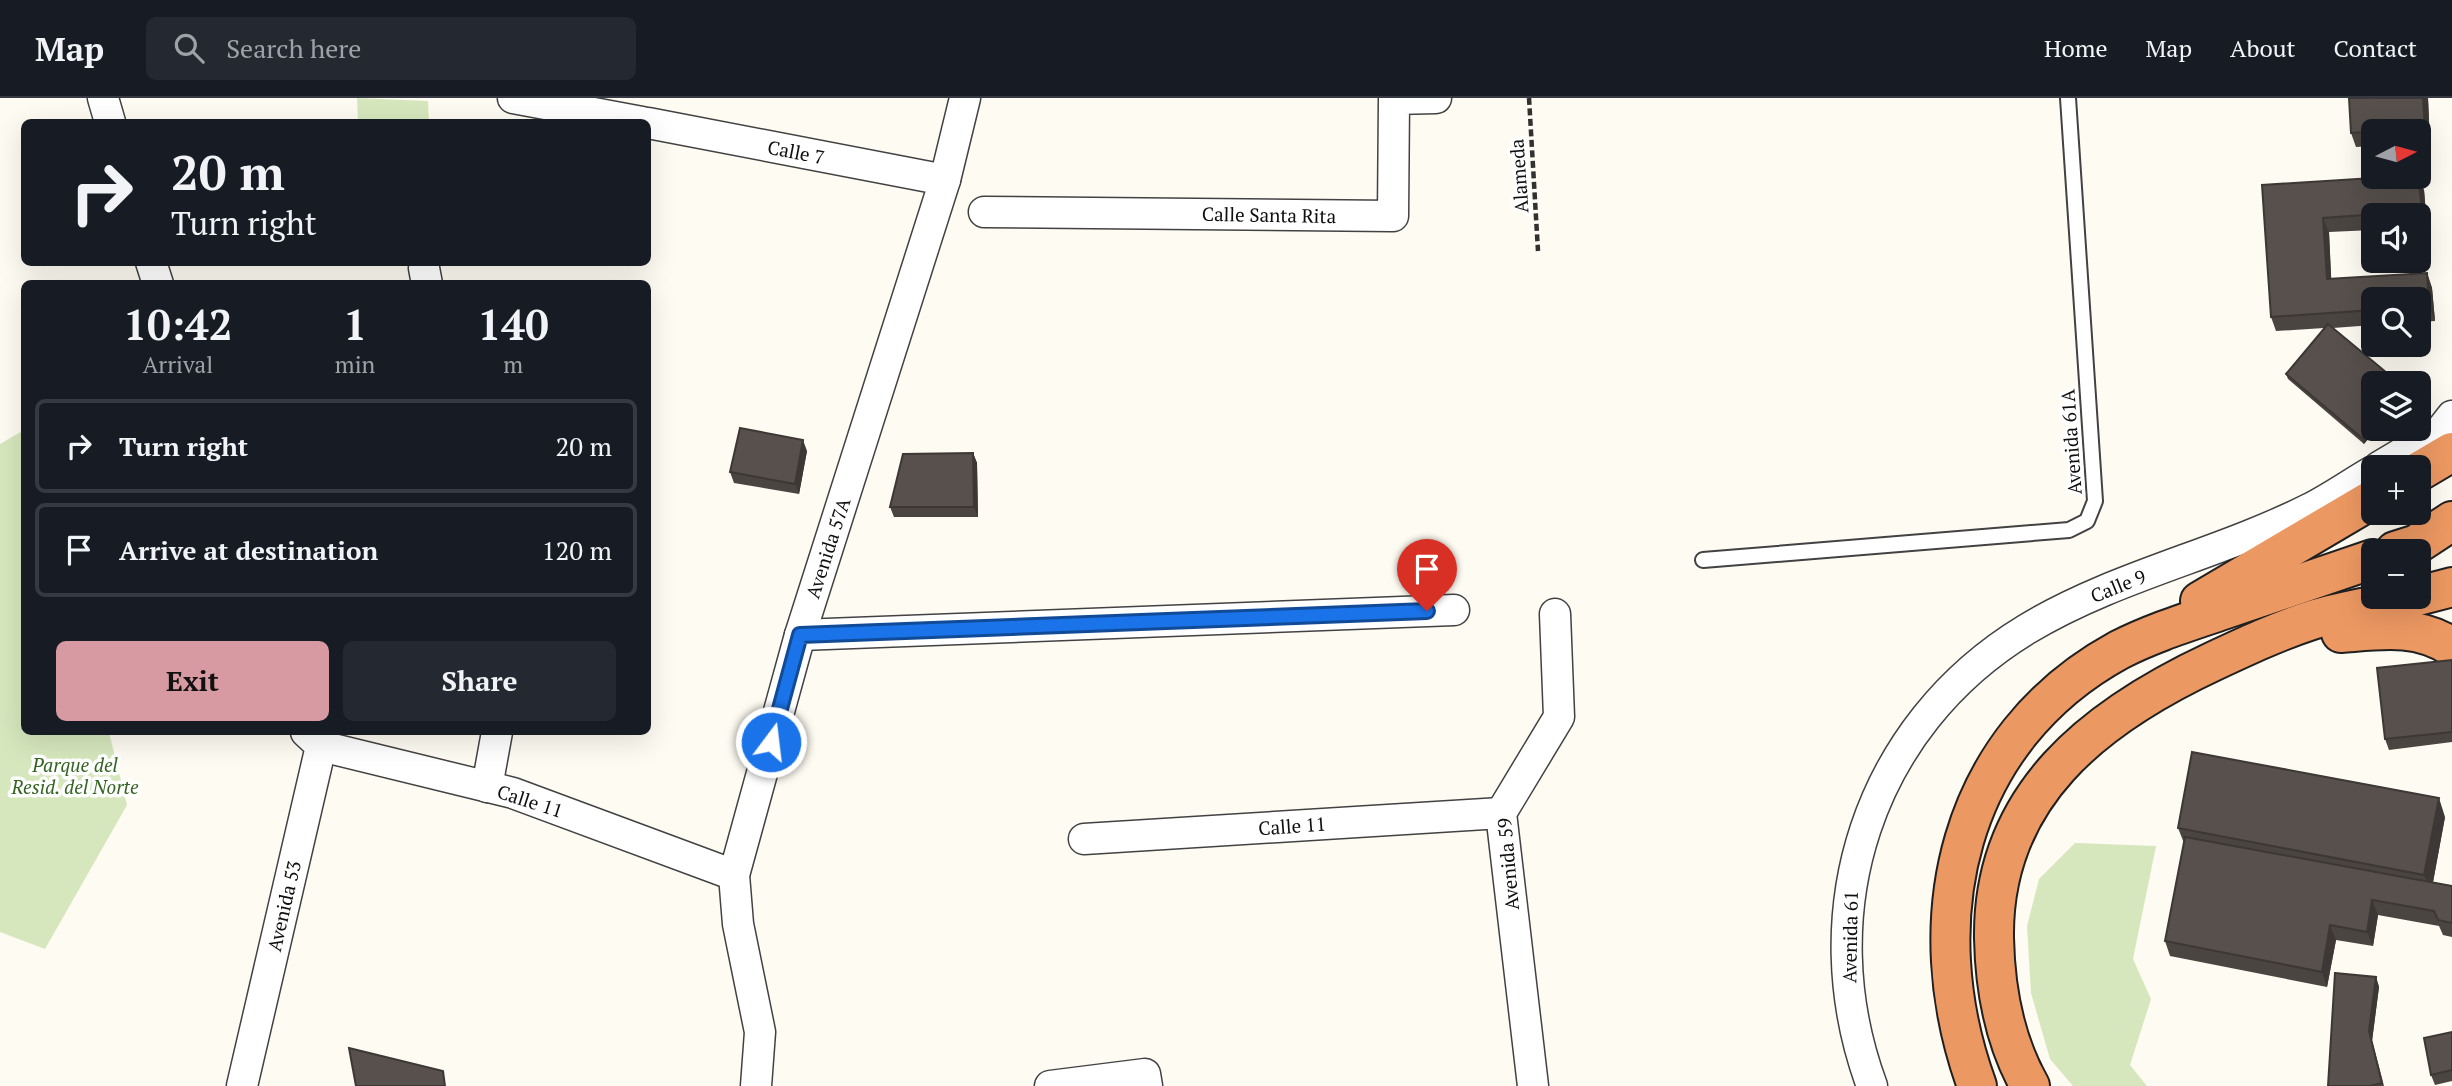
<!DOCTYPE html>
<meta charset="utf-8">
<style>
body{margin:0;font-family:"PT Serif",serif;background:#242831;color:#f1f3f6;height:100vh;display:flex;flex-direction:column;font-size:26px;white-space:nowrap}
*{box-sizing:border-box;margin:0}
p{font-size:23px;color:#9ea1a6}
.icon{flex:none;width:38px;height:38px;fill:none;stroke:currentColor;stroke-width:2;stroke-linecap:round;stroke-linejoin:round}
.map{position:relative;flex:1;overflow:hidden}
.panel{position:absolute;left:21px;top:182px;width:630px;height:455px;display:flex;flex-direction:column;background:#171b24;border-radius:10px;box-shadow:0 7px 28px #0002}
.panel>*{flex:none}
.top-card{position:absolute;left:21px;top:21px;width:630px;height:147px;border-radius:10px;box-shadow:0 7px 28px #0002;background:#171b24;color:#f1f3f6;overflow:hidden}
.needle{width:46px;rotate:84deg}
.fabs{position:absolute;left:2361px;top:21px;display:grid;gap:14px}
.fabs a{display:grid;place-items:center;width:70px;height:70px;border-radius:10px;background:#171b24;box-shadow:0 7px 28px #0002;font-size:35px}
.pin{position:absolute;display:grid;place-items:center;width:60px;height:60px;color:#fff;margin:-72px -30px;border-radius:50% 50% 50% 0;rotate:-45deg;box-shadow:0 0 7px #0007}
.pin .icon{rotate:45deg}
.me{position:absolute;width:77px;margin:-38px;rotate:15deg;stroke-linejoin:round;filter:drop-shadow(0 0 5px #0008)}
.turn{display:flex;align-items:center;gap:24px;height:147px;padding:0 35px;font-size:32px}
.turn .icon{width:91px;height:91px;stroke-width:2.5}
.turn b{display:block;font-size:49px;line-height:60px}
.eta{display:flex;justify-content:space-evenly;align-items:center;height:119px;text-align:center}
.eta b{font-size:42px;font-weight:700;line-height:49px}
.cta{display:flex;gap:14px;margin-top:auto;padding:14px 35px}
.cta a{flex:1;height:80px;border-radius:10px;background:#d79aa3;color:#111;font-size:28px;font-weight:700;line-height:80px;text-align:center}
.cta a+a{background:#242831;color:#f1f3f6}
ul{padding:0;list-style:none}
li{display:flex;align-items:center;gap:21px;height:94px;margin:0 14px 10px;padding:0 21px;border:4px solid #363941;border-radius:10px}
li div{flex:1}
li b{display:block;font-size:26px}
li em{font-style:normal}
header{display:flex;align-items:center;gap:42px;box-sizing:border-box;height:98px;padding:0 35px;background:#171b24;border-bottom:2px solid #363941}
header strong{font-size:33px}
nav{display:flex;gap:38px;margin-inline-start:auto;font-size:24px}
.search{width:490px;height:63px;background:#242831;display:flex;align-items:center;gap:18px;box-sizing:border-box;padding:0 24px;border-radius:10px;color:#9ea1a6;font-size:26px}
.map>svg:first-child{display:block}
.green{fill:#d6e7bd}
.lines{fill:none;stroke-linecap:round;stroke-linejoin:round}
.lane-casing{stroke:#424242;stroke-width:18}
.street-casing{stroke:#424242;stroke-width:33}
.highway-casing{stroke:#202020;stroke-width:42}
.path{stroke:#313131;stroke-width:4.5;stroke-dasharray:7 3.5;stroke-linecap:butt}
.lane{stroke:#fff;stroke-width:14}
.street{stroke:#fff;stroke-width:30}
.highway{stroke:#ec9862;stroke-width:38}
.wall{fill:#4b4541}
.shaded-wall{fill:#3d3835}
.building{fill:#57504c;stroke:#3d3835;stroke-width:2}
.route-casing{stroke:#114b97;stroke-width:18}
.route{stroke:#1a73e8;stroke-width:12}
.labels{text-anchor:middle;stroke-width:7;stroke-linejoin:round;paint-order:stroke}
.street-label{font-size:19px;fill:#0f0f0f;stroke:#fff}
.park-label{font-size:19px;font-style:italic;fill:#346422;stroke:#fff}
</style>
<header>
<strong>Map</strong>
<div class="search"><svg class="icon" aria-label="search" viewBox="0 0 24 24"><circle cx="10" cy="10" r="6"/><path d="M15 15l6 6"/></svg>Search here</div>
<nav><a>Home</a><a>Map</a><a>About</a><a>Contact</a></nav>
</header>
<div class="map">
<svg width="2452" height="988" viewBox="0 0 2452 988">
<rect width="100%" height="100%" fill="#fefbf2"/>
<g class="green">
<path d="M357 0 428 3 429 24H358Z"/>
<path d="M24 332V634H109L127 707 45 851 0 834V346Z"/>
<path d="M2075 745 2156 748 2133 861 2151 901 2130 967 2147 988H2073L2050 961 2031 895 2027 828 2039 781Z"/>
</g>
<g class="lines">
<g class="lane-casing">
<path id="lane" d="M1703 462 2069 432 2087 423 2095 403 2068 0"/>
</g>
<g class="street-casing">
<g id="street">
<path d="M103 0 110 24"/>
<path d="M513 0 642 24"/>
<path d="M648 25 945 82"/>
<path d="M984 114 1393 118 1394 1 1436 0"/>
<path d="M151 164 158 186"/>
<path d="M424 170 427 186"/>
<path d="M2379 369 2441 332 2452 318"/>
<path d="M800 537 1454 512"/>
<path d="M321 648 513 695 734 777"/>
<path d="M487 689 497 634"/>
<path d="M1084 741 1501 715"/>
<path d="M242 988 321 648 306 634"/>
<path d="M756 988 760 934 738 826 734 777 800 537 945 82 965 0"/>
<path d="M1050 988 1145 976 1147 988"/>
<path d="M1533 988 1501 715 1559 619 1555 516"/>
<path d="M1872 988C1808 815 1867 628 2027 531 2115 478 2217 457 2309 411 2331 400 2352 385 2373 373"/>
</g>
</g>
<g class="highway-casing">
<g id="highway">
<path d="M2418 374 2452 354"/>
<path d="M2395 453 2417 446 2452 423"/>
<path d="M2418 498 2452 489"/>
<path d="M2200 503 2373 401"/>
<path d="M2341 535C2381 532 2417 526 2452 549"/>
<path d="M1977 988C1917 823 1956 641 2119 552 2152 535 2188 524 2223 512 2273 495 2323 478 2373 461"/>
<path d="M2030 988C2005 944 1995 890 1994 840 1992 697 2096 618 2214 563 2246 548 2278 533 2312 522 2345 512 2381 507 2415 499"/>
</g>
</g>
<path class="path" d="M1529 0 1538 153"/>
<use href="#lane" class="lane"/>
<use href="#street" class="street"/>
<use href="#highway" class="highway"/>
</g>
<g class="wall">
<path d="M2428 0 2430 45H2418V33H2373V48L2356 49 2351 35Z"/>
<path d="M2262 87 2424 92 2427 128 2418 129V117H2373V132L2329 134 2331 181 2427 175 2432 190 2435 223 2418 224V201H2373V227L2333 230 2373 331H2376L2364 346 2288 281 2286 276 2324 230 2276 233 2271 219Z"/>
<path d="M2412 247 2413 254 2373 259 2371 254Z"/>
<path d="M807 353 799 396 734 385 730 374Z"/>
<path d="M973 355 977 365 978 419H894L890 409Z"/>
<path d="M2452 562V644L2389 652 2385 641Z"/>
<path d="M2445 719 2433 784 2452 788V839L2443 837 2439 828 2378 817 2373 848 2336 842 2327 889 2170 858 2165 843 2184 745 2178 730Z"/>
<path d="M2376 879 2379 889 2372 943 2384 988H2328Z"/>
<path d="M2452 934V983L2435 987 2431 977Z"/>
</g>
<g class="shaded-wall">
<path d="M2423 0H2428L2430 45 2425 30Z"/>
<path d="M2419 77 2424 92 2427 128 2422 113Z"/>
<path d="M2323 120 2329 134 2332 196 2327 181Z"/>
<path d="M2427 175 2432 190 2435 223 2429 208Z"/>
<path d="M2373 326V331H2376L2364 346 2362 340Z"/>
<path d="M803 342 807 353 799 396 795 386Z"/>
<path d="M973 355 977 365 978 419 974 409Z"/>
<path d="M2439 700 2445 719 2431 795 2424 777Z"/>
<path d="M2372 802 2378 817 2373 848 2367 834Z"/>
<path d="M2330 827 2336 842 2327 889 2322 874Z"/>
<path d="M2376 879 2379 889 2372 943 2384 988 2369 933Z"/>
</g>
<g class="building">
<path d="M2349 0H2423L2425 30 2351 35Z"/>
<path d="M2418 77 2422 113 2323 120 2327 181 2427 175 2429 208 2418 209V201H2373V212L2271 219 2262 87 2389 79H2418Z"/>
<path d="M2328 226 2399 285H2373V326L2362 340 2286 276Z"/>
<path d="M2373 231V247H2411V249L2371 254 2368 232Z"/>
<path d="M740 330 803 342 795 386 730 374Z"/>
<path d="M973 355 974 409H890L903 356Z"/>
<path d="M2452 562V634L2385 641 2377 570Z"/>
<path d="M2192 654 2439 700 2424 777 2178 730Z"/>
<path d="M2185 739 2452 788V825L2438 822 2434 813 2372 802 2367 834 2330 827 2322 874 2165 843Z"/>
<path d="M2335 875 2376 879 2369 933 2382 985 2370 988H2328Z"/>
<path d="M2452 934V972L2431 977 2424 940Z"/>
<path d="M349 950 443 973 445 988H356Z"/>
</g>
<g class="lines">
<g class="route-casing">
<path id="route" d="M771 644 800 537 1427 513"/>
</g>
<use href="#route" class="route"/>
</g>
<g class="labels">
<g class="street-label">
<text transform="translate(796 54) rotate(11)" y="7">Calle 7</text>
<text transform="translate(1519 78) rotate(-94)" y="7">Alameda</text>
<text transform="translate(1269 117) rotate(1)" y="7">Calle Santa Rita</text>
<text transform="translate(2071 344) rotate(-94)" y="7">Avenida 61A</text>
<text transform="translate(828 450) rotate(-72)" y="7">Avenida 57A</text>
<text transform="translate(2118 488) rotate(-22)" y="7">Calle 9</text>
<text transform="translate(530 703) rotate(18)" y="7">Calle 11</text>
<text transform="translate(1292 728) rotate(-4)" y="7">Calle 11</text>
<text transform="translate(1508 766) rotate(-95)" y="7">Avenida 59</text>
<text transform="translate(284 808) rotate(-77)" y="7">Avenida 53</text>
<text transform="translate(1850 839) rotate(-89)" y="7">Avenida 61</text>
</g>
<g class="park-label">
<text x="75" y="674">Parque del<tspan x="75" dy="22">Resid. del Norte</tspan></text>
</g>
</g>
</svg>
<div class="fabs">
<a><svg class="needle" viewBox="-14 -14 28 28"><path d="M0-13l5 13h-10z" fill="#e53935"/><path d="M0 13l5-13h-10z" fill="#9ea1a6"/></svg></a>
<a><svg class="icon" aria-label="sound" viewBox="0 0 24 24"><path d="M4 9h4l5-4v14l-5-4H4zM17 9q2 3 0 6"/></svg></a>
<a><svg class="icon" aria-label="search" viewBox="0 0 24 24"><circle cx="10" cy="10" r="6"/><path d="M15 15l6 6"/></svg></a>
<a><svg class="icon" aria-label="layers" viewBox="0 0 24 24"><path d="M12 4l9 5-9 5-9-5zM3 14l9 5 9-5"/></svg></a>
<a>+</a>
<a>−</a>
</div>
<div class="pin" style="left:1427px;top:513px;background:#d93025"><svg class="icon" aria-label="arrive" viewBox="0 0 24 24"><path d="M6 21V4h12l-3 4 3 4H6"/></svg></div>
<svg class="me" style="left:771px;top:644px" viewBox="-20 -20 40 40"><circle r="17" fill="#1a73e8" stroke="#fff" stroke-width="3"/><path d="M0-11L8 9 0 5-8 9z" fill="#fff"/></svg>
<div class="top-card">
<div class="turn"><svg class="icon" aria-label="right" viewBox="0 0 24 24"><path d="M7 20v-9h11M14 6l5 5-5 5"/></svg><div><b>20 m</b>Turn right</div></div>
</div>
<section class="panel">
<div class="eta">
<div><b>10:42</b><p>Arrival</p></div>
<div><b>1</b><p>min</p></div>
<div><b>140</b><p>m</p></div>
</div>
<ul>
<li><svg class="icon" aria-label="right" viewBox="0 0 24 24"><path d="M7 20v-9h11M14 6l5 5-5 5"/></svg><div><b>Turn right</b></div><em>20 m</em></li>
<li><svg class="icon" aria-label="arrive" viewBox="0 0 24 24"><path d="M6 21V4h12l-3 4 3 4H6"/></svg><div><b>Arrive at destination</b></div><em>120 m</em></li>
</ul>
<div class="cta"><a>Exit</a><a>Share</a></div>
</section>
</div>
